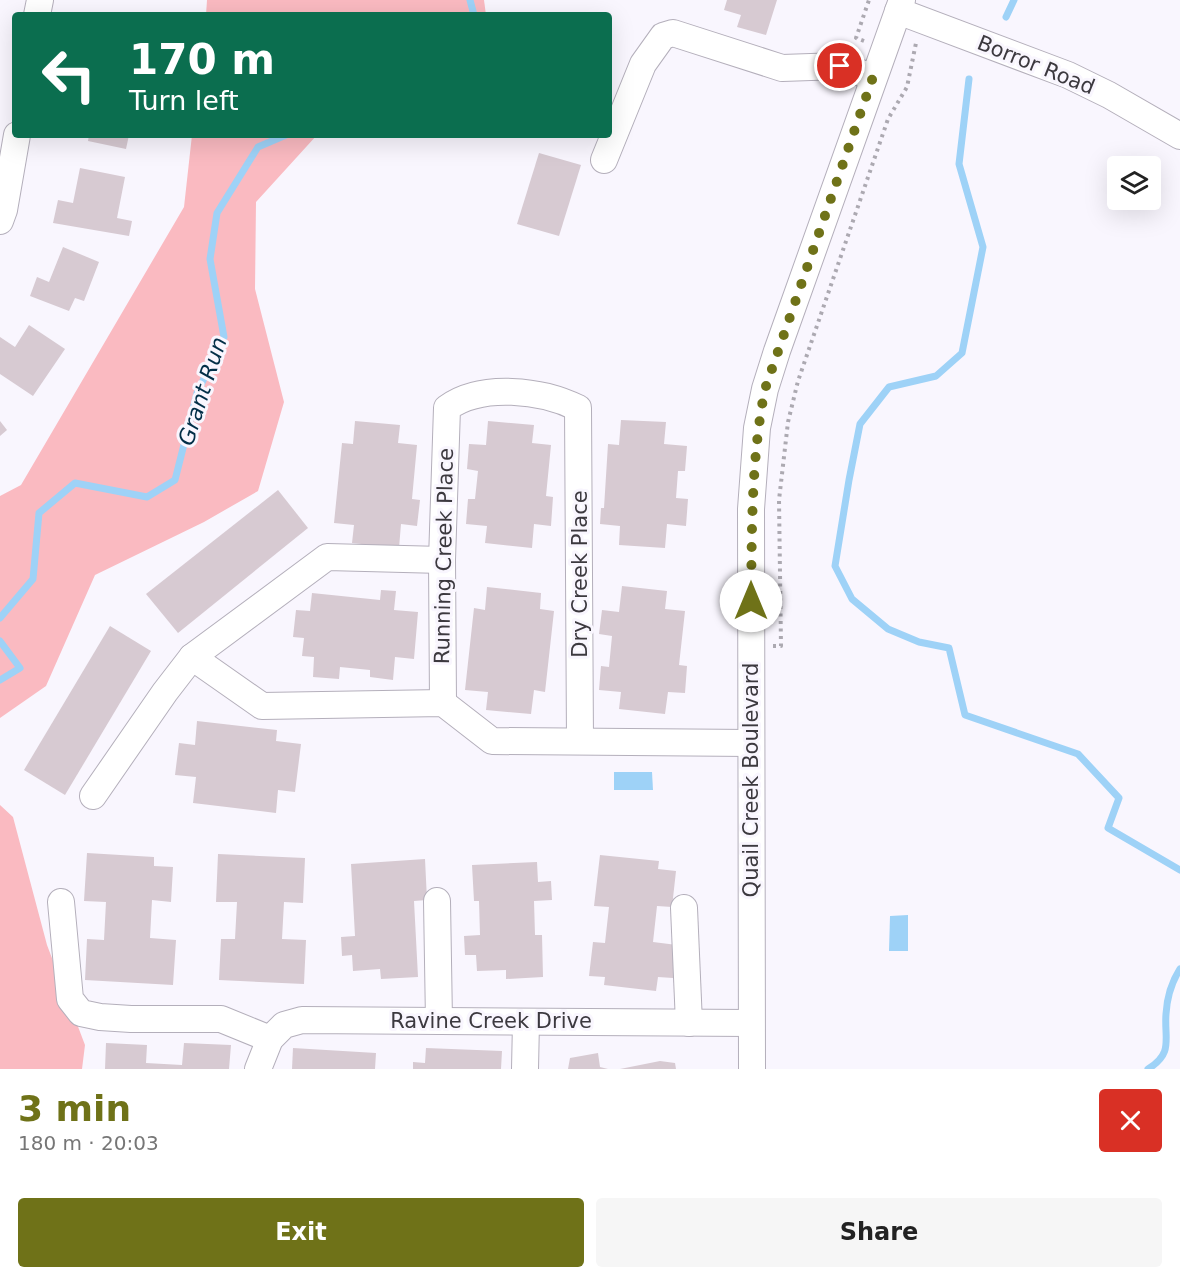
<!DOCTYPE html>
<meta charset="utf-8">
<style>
body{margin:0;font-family:"DejaVu Sans",sans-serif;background:#f6f6f6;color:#222;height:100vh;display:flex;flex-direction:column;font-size:22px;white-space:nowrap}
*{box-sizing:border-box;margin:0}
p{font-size:20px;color:#767676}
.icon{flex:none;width:33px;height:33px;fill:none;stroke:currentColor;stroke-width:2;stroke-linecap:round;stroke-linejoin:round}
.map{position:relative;height:1069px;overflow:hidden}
.drawer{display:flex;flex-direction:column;background:#fff;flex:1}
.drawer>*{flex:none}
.hud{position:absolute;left:12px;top:12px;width:600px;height:126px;border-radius:6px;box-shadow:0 6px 24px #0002;background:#0b6e4f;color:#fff;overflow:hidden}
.fabs{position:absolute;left:1107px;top:156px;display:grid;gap:12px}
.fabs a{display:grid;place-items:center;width:54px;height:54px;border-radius:6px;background:#fff;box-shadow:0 6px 24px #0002;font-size:30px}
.pin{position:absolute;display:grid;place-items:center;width:51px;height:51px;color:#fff;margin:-26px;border:3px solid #fff;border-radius:50%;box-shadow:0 2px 6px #0007}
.me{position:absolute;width:66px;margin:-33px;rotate:0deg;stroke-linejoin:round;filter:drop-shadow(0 0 4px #0008)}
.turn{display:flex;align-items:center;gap:21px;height:126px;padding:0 18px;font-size:27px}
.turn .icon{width:78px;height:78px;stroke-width:2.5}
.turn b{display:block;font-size:42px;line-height:51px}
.round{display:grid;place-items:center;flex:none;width:63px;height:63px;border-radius:6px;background:#f6f6f6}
.head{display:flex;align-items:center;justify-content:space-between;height:102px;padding:0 18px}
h1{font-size:36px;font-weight:700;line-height:45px;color:#6f7218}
.button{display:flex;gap:12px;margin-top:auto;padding:12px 18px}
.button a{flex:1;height:69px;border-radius:6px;background:#6f7218;color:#fff;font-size:24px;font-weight:700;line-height:69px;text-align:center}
.button a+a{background:#f6f6f6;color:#222}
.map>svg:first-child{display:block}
.green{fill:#fabac1}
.water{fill:#9ed2f7}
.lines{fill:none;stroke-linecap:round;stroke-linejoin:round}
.stream{stroke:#9ed2f7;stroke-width:7}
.building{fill:#d7cad2}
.minor-casing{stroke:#b4afbb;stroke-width:28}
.path{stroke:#aca9b1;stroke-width:4;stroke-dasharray:3 4.5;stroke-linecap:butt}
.minor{stroke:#fff;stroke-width:26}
.route{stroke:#6f7218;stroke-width:10;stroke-dasharray:0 18}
.labels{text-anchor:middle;stroke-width:6;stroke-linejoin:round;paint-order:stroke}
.street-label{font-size:21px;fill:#3c393f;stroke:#f9f6fe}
.water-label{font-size:22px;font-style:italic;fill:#022e47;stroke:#f9f6fe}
</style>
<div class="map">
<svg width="1180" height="1069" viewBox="0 0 1180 1069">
<rect width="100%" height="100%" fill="#f9f6fe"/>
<g class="green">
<path d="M207 0H484L486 15H206Z"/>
<path d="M192 135H317L256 202 255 289 284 402 258 491 204 522 95 575 46 686 0 718V496L21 485 184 207Z"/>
<path d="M0 805 13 817 47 945 85 1045 82 1069H0Z"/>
</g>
<g class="water">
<path d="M614 772H652L653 790H614Z"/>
<path d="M908 915V951H889L890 916Z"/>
</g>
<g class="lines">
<g class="stream">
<path d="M470 0 474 15"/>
<path d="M1006 17 1014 0"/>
<path d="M969 79 959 164 983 247 962 353 936 376 889 387 860 424 849 480 835 566 852 599 888 629 919 642 949 648 965 715 1078 754 1119 798 1108 828 1180 870"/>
<path d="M0 618 33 579 39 513 75 483 147 497 175 480 197 393 224 337 210 259 217 213 258 147 286 135"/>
<path d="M0 641 20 668 0 680"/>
<path d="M1148 1069C1174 1053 1164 1039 1166 1014 1167 998 1171 983 1180 969"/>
</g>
</g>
<g class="building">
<path d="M727 0H777L766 35 737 27 741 15 724 10Z"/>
<path d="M89 135H129L126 149 88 141Z"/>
<path d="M539 153 581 165 559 236 517 224Z"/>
<path d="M80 168 125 177 117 218 132 221 129 236 53 223 58 200 73 203Z"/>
<path d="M63 247 99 262 84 301 75 298 69 311 30 296 37 277 49 282Z"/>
<path d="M29 325 65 349 33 396 0 374V337L15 347Z"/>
<path d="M621 420 666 422 664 444 687 446 685 471H678L676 498 688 499 686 526 667 524 665 548 619 545 620 526 600 524 601 508H604L608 444 619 445Z"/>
<path d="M0 421 7 430 0 436Z"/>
<path d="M355 421 400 425 398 443 417 445 412 499 420 500 417 526 401 524 399 548 352 543 354 525 334 523 342 443 353 444Z"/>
<path d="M488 421 534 425 532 443 551 445 546 496 553 497 551 526 534 524 532 548 485 543 487 526 466 524 468 499H475L478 471 467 469 469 444 486 445Z"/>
<path d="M278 490 308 528 178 633 146 594Z"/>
<path d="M622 586 667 591 665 609 685 611 679 665 687 666 685 693 668 692 665 714 619 709 621 692 599 690 601 666 609 667 612 636 599 634 602 610 619 612Z"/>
<path d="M487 587 541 593 540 609 554 611 545 692 534 690 531 714 486 710 488 692 465 690 474 608 485 610Z"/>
<path d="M381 590 396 591 394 610 418 612 414 659 395 657 393 680 370 677V670L340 667 339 679 313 677 314 657 302 656 304 638 293 637 296 610 310 611 312 593 380 600Z"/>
<path d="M110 626 151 651 65 795 24 770Z"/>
<path d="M197 721 277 730 276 741 301 744 295 792 278 790 276 813 193 803 196 777 175 775 179 743 195 745Z"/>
<path d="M87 853 154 857V866L173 867 171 902 152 900 150 938 176 940 173 985 85 980 87 939 104 940 106 902 84 901Z"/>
<path d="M218 854 305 858 303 903 284 902 282 939 306 940 304 984 219 980 221 939H235L237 902H216Z"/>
<path d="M600 855 659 861 658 869 676 871 672 907 657 906 653 942 677 945 673 978 658 977 656 991 604 985 605 977 589 976 593 942 605 943 609 907 594 906Z"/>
<path d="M425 859 427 900 414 901 418 977 381 979 380 969 353 971 352 955 342 956 341 937 355 936 351 864Z"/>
<path d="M537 862 538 882 551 881 552 900 534 901 535 935H542L543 977 506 979V970L477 971 476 955H465L464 936 480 935 479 901H474L472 865Z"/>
<path d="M106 1043 147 1045 146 1063 182 1065 184 1043 231 1045 229 1069H105Z"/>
<path d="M293 1048 376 1053 375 1069H292Z"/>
<path d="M426 1048 502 1051 501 1069H413V1062L425 1063Z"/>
<path d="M598 1053 600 1067 608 1069H568L570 1058Z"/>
<path d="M660 1061 675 1063 676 1069H620Z"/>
</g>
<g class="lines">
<g class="minor-casing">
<g id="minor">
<path d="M898 11 1068 75 1109 95 1180 136"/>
<path d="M37 15 40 0"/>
<path d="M604 160 643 64 663 36 673 33 782 68 840 66 873 77"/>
<path d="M0 221 4 210 17 135"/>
<path d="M192 657 262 706 443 703 492 741 751 743"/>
<path d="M443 703 442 560 447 408C481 383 542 390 578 408L580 740"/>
<path d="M93 796 165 692 192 657 327 557 442 560"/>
<path d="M437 901 439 1021"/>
<path d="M61 902 70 999 81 1013 100 1017 131 1019H221L270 1039"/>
<path d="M684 908 689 1023"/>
<path d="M258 1069 270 1039 284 1025 302 1020 751 1023"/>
<path d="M525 1069 526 1022"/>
<path d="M752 1069 751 509 757 428 765 389 777 351 902 0"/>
</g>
</g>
<g class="path">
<path d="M864 41 856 38 869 0"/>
<path d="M773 646H781L779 500 788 422 798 381 888 119 907 87 916 43"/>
</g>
<use href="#minor" class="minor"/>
</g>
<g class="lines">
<path class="route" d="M751 601C752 530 751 459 765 389L873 77 840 66"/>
</g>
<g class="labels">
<g class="street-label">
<text transform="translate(1036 65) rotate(22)" y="7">Borror Road</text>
<text transform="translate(444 556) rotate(-89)" y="7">Running Creek Place</text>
<text transform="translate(580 574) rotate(-90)" y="7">Dry Creek Place</text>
<text transform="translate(751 780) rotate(-90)" y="7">Quail Creek Boulevard</text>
<text x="491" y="1028">Ravine Creek Drive</text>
</g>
<g class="water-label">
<text transform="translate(202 391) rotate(-72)" y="8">Grant Run</text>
</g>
</g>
</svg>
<div class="fabs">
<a><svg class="icon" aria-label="layers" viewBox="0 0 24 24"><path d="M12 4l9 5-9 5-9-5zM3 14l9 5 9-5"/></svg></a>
</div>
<div class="pin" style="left:840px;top:66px;background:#d93025"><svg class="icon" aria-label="arrive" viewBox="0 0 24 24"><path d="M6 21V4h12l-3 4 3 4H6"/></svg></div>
<svg class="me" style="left:751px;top:601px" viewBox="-20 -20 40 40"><circle r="19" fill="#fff"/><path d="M0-13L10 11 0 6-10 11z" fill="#6f7218"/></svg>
<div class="hud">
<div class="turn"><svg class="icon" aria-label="left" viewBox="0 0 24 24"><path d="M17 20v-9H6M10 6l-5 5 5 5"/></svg><div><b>170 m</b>Turn left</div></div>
</div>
</div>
<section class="drawer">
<div class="head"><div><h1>3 min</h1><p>180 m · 20:03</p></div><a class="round" style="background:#d93025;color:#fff"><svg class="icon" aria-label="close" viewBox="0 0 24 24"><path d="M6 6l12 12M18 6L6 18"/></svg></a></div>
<div class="button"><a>Exit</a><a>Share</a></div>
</section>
